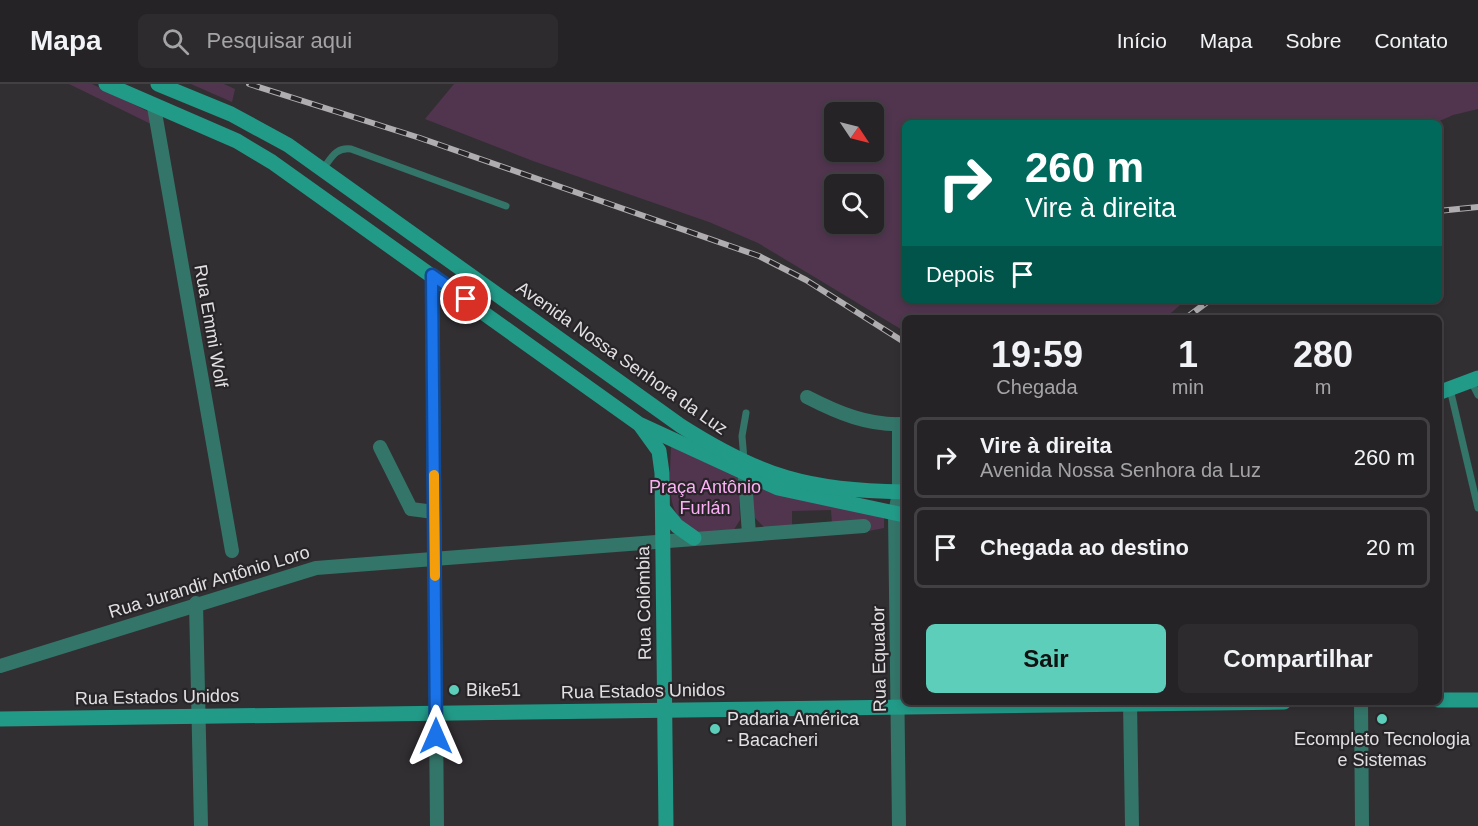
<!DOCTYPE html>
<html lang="pt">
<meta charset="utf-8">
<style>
body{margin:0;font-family:Arial,sans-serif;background:#2e2b2e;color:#f1f3f6;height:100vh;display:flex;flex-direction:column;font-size:22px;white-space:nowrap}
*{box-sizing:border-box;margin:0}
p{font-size:20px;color:#a4a4a7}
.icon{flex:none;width:33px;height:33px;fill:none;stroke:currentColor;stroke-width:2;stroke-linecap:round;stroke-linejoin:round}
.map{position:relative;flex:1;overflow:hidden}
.sheet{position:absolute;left:902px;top:231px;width:540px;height:390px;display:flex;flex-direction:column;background:#262326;border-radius:9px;box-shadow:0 3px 9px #0003,0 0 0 2px #424043}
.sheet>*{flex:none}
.top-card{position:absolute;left:902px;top:36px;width:540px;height:183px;border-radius:9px;box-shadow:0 3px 9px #0003,0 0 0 2px #424043;background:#00695c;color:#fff;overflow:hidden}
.needle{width:39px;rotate:125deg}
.buttons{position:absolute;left:824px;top:18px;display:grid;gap:12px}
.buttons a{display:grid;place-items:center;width:60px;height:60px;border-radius:9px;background:#262326;box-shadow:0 3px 9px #0003,0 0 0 2px #424043;font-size:30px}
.pin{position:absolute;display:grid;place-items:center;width:51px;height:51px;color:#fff;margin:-26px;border:3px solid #fff;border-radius:50%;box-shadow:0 2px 6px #0007}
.me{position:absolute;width:66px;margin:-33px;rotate:0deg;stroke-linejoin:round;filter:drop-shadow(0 0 4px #0008)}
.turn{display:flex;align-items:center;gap:21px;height:126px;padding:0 24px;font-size:27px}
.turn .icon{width:78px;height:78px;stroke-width:2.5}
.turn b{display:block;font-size:42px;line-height:51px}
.then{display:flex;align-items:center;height:57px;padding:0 24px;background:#0003;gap:12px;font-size:22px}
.eta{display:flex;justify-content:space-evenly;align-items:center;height:102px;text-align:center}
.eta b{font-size:36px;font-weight:800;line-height:42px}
.primary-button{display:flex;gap:12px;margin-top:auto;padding:12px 24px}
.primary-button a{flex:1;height:69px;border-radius:9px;background:#5dceb9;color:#111;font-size:24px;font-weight:800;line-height:69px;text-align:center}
.primary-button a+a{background:#2e2b2e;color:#f1f3f6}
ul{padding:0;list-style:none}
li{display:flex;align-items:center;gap:18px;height:81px;margin:0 12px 9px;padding:0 12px;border:3px solid #424043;border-radius:9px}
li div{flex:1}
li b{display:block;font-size:22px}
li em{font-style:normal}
header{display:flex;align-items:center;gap:36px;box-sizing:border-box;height:84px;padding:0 30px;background:#262326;border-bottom:2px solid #424043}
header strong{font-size:28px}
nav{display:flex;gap:33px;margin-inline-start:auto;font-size:21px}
.search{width:420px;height:54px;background:#2e2b2e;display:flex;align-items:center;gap:15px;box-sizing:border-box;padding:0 21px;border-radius:9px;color:#a4a4a7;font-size:22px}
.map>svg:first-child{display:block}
.green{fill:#51354f;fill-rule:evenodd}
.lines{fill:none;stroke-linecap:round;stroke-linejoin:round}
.lane{stroke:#347569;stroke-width:7}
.street{stroke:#347569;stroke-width:14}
.secondary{stroke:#229a88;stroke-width:15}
.rail-casing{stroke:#afadaf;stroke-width:6}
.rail{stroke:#282528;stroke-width:4;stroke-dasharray:11;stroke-linecap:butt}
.route-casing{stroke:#114b97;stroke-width:15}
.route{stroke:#1a73e8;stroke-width:10}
.slow{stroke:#f59e0b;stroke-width:10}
.poi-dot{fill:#5dceb9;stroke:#282528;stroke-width:2}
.labels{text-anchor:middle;stroke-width:4.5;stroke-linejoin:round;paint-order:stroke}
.street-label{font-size:18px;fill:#e2e0e2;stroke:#282528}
.park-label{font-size:18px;fill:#fcb0f5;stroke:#282528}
.poi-label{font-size:18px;fill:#e2e0e2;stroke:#282528;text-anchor:start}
</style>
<header>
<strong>Mapa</strong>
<div class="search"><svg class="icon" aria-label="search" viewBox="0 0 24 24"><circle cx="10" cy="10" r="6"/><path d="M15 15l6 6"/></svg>Pesquisar aqui</div>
<nav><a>Início</a><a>Mapa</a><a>Sobre</a><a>Contato</a></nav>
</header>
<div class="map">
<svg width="1478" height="742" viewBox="0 0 1478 742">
<rect width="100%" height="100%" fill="#322f32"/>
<g class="green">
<path d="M69 0H92L149 28 151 40Z"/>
<path d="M191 0H224L235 5 232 18Z"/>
<path d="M454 0H1478V25L1453 31 1435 39H904V216H1186L1165 234H904V247L758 159 709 138 533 77 425 35ZM873 28V68H834V28ZM873 100V140H834V100Z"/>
<path d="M671 360 738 392 740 436 733 447C722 448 706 451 696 447 662 434 671 389 671 360Z"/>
<path d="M751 398 884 434V444L869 447 868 436 832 440 831 426 792 427V441L765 444 753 432Z"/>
</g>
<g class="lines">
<g class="lane">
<path d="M322 86C331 75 335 63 351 65L506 122"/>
<path d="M1471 297 1478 311"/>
<path d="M1450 305 1478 424"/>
<path d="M744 376 742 352 746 329"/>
</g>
<g class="street">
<path d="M154 23 232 467"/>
<path d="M432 191 437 742"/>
<path d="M807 313C838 329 869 342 904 340"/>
<path d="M899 340V408L895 430 899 742"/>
<path d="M380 363 411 425 434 428"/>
<path d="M744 381 749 450"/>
<path d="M196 519 201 742"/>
<path d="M0 582 316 484 864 442"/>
<path d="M1130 618 1132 742"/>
<path d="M1361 618 1362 742"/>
</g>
<g class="secondary">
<path d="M106 0 237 57 272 78 639 340 778 404 904 431"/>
<path d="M158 0 231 30 288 61 681 342C763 394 807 406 904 408"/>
<path d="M1438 309 1478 294"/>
<path d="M641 342 659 367 662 389 666 742"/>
<path d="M663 425 677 442 694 454"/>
<path d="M1438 616H1478"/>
<path d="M0 635 1284 618"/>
</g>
<g class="rail-casing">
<g id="rail">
<path d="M249 0 420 54 759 172 806 196 904 258"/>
<path d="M1438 127 1478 123"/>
<path d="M1186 234 1210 216"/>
</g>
</g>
<use href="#rail" class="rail"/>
</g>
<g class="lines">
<g class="route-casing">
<path id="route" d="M436 652 432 191 466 215"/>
</g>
<use href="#route" class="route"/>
<path class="slow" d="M434 391 435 492"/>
</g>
<g class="poi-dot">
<circle cx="454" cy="606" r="6"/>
<circle cx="1382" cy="635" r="6"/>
<circle cx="715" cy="645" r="6"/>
</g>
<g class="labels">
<g class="street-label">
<text transform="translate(211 242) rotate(80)" y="6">Rua Emmi Wolf</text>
<text transform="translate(622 274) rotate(35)" y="6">Avenida Nossa Senhora da Luz</text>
<text transform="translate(209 498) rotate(-17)" y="6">Rua Jurandir Antônio Loro</text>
<text transform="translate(644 519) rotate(-91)" y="6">Rua Colômbia</text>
<text transform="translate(879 575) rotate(-91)" y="6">Rua Equador</text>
<text transform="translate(643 607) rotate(-1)" y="6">Rua Estados Unidos</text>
<text transform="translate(157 613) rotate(-1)" y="6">Rua Estados Unidos</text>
</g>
<g class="park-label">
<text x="705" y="409">Praça Antônio<tspan x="705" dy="21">Furlán</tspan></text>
</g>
<g class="poi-label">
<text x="466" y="612">Bike51</text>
<text x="727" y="641">Padaria América<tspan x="727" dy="21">- Bacacheri</tspan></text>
<text x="1382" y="661" text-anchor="middle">Ecompleto Tecnologia<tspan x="1382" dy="21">e Sistemas</tspan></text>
</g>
</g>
</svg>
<div class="buttons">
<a><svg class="needle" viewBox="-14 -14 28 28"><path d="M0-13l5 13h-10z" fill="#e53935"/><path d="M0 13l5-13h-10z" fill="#a4a4a7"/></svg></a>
<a><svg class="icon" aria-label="search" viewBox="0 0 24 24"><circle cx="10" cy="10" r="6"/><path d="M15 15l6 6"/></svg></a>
</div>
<div class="pin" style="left:466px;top:215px;background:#d93025"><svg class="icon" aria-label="arrive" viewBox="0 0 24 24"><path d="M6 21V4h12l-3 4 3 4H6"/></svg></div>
<svg class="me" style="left:436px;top:652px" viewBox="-20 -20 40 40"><path d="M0-17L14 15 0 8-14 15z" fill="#1a73e8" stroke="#fff" stroke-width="4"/></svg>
<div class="top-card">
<div class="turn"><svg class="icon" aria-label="right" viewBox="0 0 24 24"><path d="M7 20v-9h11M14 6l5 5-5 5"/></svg><div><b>260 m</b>Vire à direita</div></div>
<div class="then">Depois<svg class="icon" aria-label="arrive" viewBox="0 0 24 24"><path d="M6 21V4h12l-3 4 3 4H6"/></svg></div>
</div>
<section class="sheet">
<div class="eta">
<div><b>19:59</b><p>Chegada</p></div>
<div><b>1</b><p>min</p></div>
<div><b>280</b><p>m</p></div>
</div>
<ul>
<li><svg class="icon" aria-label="right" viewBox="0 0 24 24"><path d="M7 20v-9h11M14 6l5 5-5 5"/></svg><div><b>Vire à direita</b><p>Avenida Nossa Senhora da Luz</p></div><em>260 m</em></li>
<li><svg class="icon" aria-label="arrive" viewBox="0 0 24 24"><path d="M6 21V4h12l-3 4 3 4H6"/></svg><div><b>Chegada ao destino</b></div><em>20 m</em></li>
</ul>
<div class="primary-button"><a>Sair</a><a>Compartilhar</a></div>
</section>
</div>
